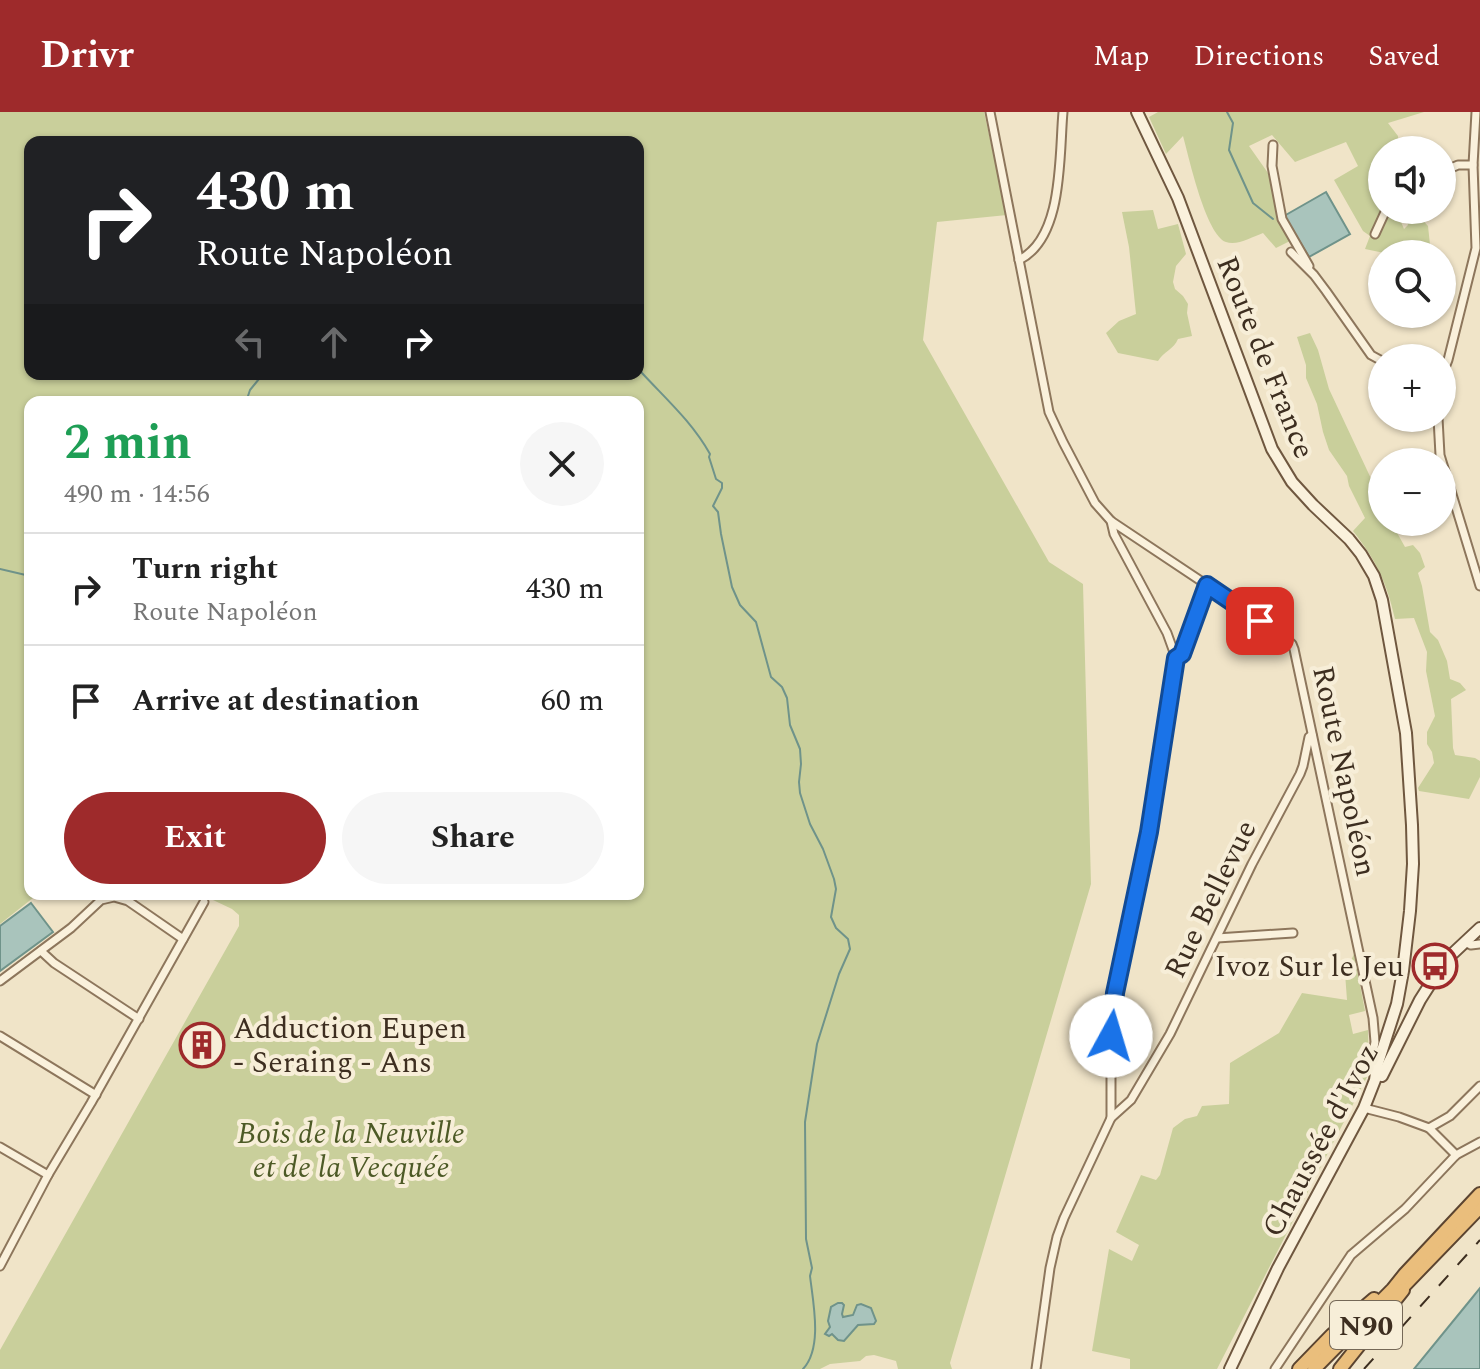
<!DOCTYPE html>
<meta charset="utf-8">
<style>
body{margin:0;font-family:Spectral,serif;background:#f6f6f6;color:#222;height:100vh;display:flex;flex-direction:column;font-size:30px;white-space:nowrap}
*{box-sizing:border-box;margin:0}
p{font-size:26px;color:#767676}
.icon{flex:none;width:44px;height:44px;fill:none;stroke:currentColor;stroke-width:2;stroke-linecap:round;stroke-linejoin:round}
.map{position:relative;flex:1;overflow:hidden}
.panel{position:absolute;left:24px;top:284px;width:620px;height:504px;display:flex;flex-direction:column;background:#fff;border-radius:16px;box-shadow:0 2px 6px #0004}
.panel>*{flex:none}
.guide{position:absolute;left:24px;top:24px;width:620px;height:244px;border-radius:16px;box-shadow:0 2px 6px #0004;background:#202124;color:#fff;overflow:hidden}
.controls{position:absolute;left:1368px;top:24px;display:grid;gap:16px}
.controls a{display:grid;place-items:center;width:88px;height:88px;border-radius:50%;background:#fff;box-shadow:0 2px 6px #0004;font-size:40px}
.pin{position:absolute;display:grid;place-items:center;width:68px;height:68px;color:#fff;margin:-34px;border-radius:16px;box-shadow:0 4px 12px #0006}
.me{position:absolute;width:88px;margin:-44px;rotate:6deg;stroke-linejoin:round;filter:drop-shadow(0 0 6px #0008)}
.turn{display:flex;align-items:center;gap:28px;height:168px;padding:0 40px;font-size:36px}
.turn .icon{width:104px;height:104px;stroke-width:2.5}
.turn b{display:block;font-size:56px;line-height:68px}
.lanes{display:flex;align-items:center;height:76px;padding:0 40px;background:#0003;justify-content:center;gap:40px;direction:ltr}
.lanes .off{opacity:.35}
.round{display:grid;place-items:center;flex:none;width:84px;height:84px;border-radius:42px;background:#f6f6f6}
.summary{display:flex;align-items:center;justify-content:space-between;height:136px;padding:0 40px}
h1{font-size:48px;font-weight:700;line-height:60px;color:#1e9e55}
.button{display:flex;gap:16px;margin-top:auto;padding:16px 40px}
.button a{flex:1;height:92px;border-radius:48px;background:#9e2a2b;color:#fff;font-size:32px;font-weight:700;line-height:92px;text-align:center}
.button a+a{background:#f6f6f6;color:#222}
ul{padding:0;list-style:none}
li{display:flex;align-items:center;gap:24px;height:112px;padding:0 40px;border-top:2px solid #e0e0e0}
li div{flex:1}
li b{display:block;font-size:30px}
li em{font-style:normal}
header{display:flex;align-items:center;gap:48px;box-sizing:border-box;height:112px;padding:0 40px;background:#9e2a2b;color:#fff}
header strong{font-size:38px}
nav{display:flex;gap:44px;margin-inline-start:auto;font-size:28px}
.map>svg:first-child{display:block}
.green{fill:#c9cf9b;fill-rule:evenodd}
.water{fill:#a9c4bc;stroke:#6f938a;stroke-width:2}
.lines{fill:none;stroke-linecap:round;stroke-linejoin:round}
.stream{stroke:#6f938a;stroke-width:2}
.minor-casing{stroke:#8d765c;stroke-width:11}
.secondary-casing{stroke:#6f573f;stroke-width:14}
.trunk-casing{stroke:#5b4430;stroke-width:16}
.minor{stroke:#faf1dc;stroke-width:7}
.secondary{stroke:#faf1dc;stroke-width:10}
.trunk{stroke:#eabe7c;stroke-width:12}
.rail{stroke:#3d2e20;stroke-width:2;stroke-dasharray:14 14;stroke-linecap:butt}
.route-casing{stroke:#114b97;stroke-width:20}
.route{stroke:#1a73e8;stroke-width:14}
.labels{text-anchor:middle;stroke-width:8;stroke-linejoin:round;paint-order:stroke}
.shield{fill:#f7eed8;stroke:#756857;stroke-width:2}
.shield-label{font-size:28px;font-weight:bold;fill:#3d2e20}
.street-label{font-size:30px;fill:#3d2e20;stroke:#f7eed8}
.poi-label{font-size:30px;fill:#3d2e20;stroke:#f7eed8;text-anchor:end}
.park-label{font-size:30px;font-style:italic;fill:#4d5a26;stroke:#f7eed8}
</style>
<header>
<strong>Drivr</strong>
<nav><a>Map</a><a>Directions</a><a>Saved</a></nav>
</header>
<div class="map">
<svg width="1480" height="1257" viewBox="0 0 1480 1257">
<rect width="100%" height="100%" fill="#f0e4c8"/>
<g class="green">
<path d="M0 0H984L1007 103 937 110 923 228 1049 450 1083 472 1091 772 950 1251 952 1257H898L896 1249 874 1243 866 1244 860 1249 830 1252 820 1257H0V1238L239 814V803L232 797 213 788 215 784 213 782H638V290H30V782H38L0 812ZM30 30H638V262H30Z"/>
<path d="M1158 0H1424L1388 11 1398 24 1399 38H1382V98H1396L1404 117 1408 113 1406 106 1415 100 1428 114 1431 142H1394L1393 140 1389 142 1365 137 1370 124 1363 119 1334 68 1358 54 1346 30 1295 50 1272 23 1249 34 1268 61 1275 84 1277 108 1290 129 1276 136 1263 121C1252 125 1237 134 1226 130 1206 123 1189 46 1183 24L1166 42 1149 5Z"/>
<path d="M1153 98 1158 117 1178 112 1186 142 1176 154 1173 170 1175 177 1183 184 1188 192 1187 201 1192 224 1178 227C1174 237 1163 240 1158 249L1118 241 1106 221 1119 209 1136 202 1129 135 1122 100Z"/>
<path d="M1310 221 1318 238 1329 277 1382 390V410H1391L1405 435 1413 433 1420 441 1425 455 1418 461 1422 474 1430 520 1438 528 1447 549 1450 567 1460 571 1466 578 1451 587 1453 636 1455 643 1475 646 1480 649V665L1469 687 1419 679 1418 676 1434 651 1432 640 1427 632V620L1435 604 1426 559 1427 540 1414 506 1395 507C1387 471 1376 448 1353 419L1365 406 1349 374 1347 364 1329 338 1323 320 1317 292 1306 266V253L1297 225Z"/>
<path d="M1354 842 1365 899 1349 903 1353 922 1368 918 1369 961 1217 1257H1130V1247L1092 1239 1109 1137 1132 1149 1139 1133 1116 1120 1141 1063 1156 1068 1160 1063 1173 1016 1185 1007 1197 1004 1202 994 1229 992 1230 951 1279 921 1302 881 1347 888 1345 861Z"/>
</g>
<g class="water">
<path d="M1326 80 1350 122 1309 145 1284 104Z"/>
<path d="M31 791 53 820 0 859V814Z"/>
<path d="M1480 1176V1257H1414L1472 1186Z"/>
<path d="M838 1191H842L844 1193 842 1202 843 1205 853 1203 857 1193 861 1192 871 1196 876 1209 874 1212 858 1213 844 1229 838 1228 832 1222 829 1224 825 1222 830 1215 828 1209 831 1195Z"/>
</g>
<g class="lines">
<g class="stream">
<path d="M1227 0 1233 11 1229 38 1253 91 1273 107"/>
<path d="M638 253 642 261C667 288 692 310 710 342L709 345 716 367 722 371V376L713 394 718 400 721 422 732 475 740 493 756 510 771 565 782 575 787 586 790 613 800 637 801 652 799 670 800 681 810 712 823 737 834 767 836 777 831 805 836 816 848 827 850 837 839 862 817 932 805 1010 806 1127 812 1156 810 1164C813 1190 823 1236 803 1257"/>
<path d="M246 290 250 278 263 262"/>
<path d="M0 457 30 464"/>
</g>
<g class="minor-casing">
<g id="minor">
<path d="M990 0 1049 300 1063 330 1095 391 1111 409 1282 523 1292 532 1294 537 1373 906 1375 930 1370 957 1376 961"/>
<path d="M1273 33 1272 54 1282 107 1309 154"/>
<path d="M1442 60 1458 53H1473"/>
<path d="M1375 122 1386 98"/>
<path d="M1291 140 1314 163 1326 179 1371 243 1382 249"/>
<path d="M1019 148C1064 126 1059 43 1063 0"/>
<path d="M1442 263 1448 248 1476 136 1473 53 1476 0"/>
<path d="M1438 306 1440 343 1480 474"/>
<path d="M1111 409 1114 422 1167 521 1176 546 1182 542 1207 473"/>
<path d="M1217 826 1293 821"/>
<path d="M1465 830 1471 833 1480 832"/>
<path d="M41 839 54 851 139 907"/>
<path d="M0 869 71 816 101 788 114 785 128 789 183 827"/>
<path d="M0 924 96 983"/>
<path d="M1364 996 1399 1005 1429 1016 1450 1004 1480 974"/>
<path d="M1111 1006 1131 988 1170 922 1252 752 1300 662 1303 654 1309 625 1312 623"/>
<path d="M1429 1016 1456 1043"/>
<path d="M0 1035 48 1063"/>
<path d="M0 1154 48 1063 91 991 204 790"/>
<path d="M1036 1257 1050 1156 1057 1125 1064 1106 1111 1006V906L1149 720 1176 546"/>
<path d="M1275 1257 1351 1143 1405 1097 1456 1043 1480 1030"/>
</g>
</g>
<g class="secondary-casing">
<g id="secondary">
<path d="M1137 0 1178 86 1272 337 1292 370 1313 393 1349 427 1361 442 1374 464 1382 488 1406 621 1412 713 1413 752 1410 799 1403 859 1397 892 1377 954 1375 968 1364 996 1278 1156 1230 1257"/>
<path d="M1376 961 1382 964 1420 888 1434 866 1449 845 1480 816"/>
</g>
</g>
<g class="trunk-casing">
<g id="trunk">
<path d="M1396 1182 1480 1095"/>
<path d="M1299 1257 1332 1223 1374 1187"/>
<path d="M1314 1257 1393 1177 1405 1162 1480 1082"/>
<path d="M1340 1257 1403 1178"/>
</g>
</g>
<use href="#minor" class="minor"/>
<use href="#secondary" class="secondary"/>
<use href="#trunk" class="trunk"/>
<path class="rail" d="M1364 1257 1480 1128"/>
</g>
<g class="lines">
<g class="route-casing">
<path id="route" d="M1111 924 1115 881 1149 720 1176 546 1182 542 1207 473 1260 509"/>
</g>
<use href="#route" class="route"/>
</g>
<defs>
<g id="bus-ring" transform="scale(2.3)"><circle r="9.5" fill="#f7eed8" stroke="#9e2a2b" stroke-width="1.5"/><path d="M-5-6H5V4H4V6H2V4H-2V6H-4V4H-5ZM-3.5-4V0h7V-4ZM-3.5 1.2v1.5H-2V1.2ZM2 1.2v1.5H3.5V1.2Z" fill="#9e2a2b"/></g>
<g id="building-ring" transform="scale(2.3)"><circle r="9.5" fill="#f7eed8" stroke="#9e2a2b" stroke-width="1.5"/><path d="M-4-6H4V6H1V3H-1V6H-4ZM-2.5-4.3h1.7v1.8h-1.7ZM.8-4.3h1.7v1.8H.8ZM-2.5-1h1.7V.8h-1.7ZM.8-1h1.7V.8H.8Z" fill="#9e2a2b"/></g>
</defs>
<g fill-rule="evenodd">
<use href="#bus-ring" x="1435" y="854"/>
<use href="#building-ring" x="202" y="933"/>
</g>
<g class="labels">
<rect class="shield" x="1330" y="1189" width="72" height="48" rx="6"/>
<g class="shield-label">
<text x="1366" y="1223">N90</text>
</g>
<g class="street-label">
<text transform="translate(1266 245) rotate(68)" y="10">Route de France</text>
<text transform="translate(1345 659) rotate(78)" y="10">Route Napoléon</text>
<text transform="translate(1210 787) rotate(-64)" y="10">Rue Bellevue</text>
<text transform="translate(1320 1028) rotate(-62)" y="10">Chaussée d'Ivoz</text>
</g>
<g class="poi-label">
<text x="1404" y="864">Ivoz Sur le Jeu</text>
<text x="233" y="926" text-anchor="start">Adduction Eupen<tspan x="233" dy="34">- Seraing - Ans</tspan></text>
</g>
<g class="park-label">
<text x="351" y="1031">Bois de la Neuville<tspan x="351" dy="34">et de la Vecquée</tspan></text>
</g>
</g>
</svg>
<div class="controls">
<a><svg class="icon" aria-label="sound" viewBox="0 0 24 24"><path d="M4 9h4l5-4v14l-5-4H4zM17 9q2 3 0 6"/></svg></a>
<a><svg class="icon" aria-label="search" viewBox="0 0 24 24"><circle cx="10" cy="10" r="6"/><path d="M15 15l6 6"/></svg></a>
<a>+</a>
<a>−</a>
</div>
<div class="pin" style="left:1260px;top:509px;background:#d93025"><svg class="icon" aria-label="arrive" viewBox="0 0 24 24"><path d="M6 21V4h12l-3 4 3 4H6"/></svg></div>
<svg class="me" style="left:1111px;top:924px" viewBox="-20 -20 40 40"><circle r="19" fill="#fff"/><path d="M0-13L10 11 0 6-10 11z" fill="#1a73e8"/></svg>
<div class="guide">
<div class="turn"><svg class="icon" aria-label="right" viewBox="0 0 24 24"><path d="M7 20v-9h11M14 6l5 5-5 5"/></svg><div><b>430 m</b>Route Napoléon</div></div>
<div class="lanes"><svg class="icon off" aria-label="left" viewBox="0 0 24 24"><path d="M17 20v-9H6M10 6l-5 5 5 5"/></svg><svg class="icon off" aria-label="ahead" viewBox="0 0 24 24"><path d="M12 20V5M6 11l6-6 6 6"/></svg><svg class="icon" aria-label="right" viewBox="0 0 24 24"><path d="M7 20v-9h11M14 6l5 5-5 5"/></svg></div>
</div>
<section class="panel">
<div class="summary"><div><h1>2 min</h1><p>490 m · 14:56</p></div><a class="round"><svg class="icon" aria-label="close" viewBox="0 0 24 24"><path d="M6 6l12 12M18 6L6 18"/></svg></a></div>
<ul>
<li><svg class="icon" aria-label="right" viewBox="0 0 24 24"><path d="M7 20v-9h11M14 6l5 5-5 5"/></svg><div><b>Turn right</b><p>Route Napoléon</p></div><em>430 m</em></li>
<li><svg class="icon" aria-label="arrive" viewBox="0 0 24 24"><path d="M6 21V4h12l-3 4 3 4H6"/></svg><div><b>Arrive at destination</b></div><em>60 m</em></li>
</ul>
<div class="button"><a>Exit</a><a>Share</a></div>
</section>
</div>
